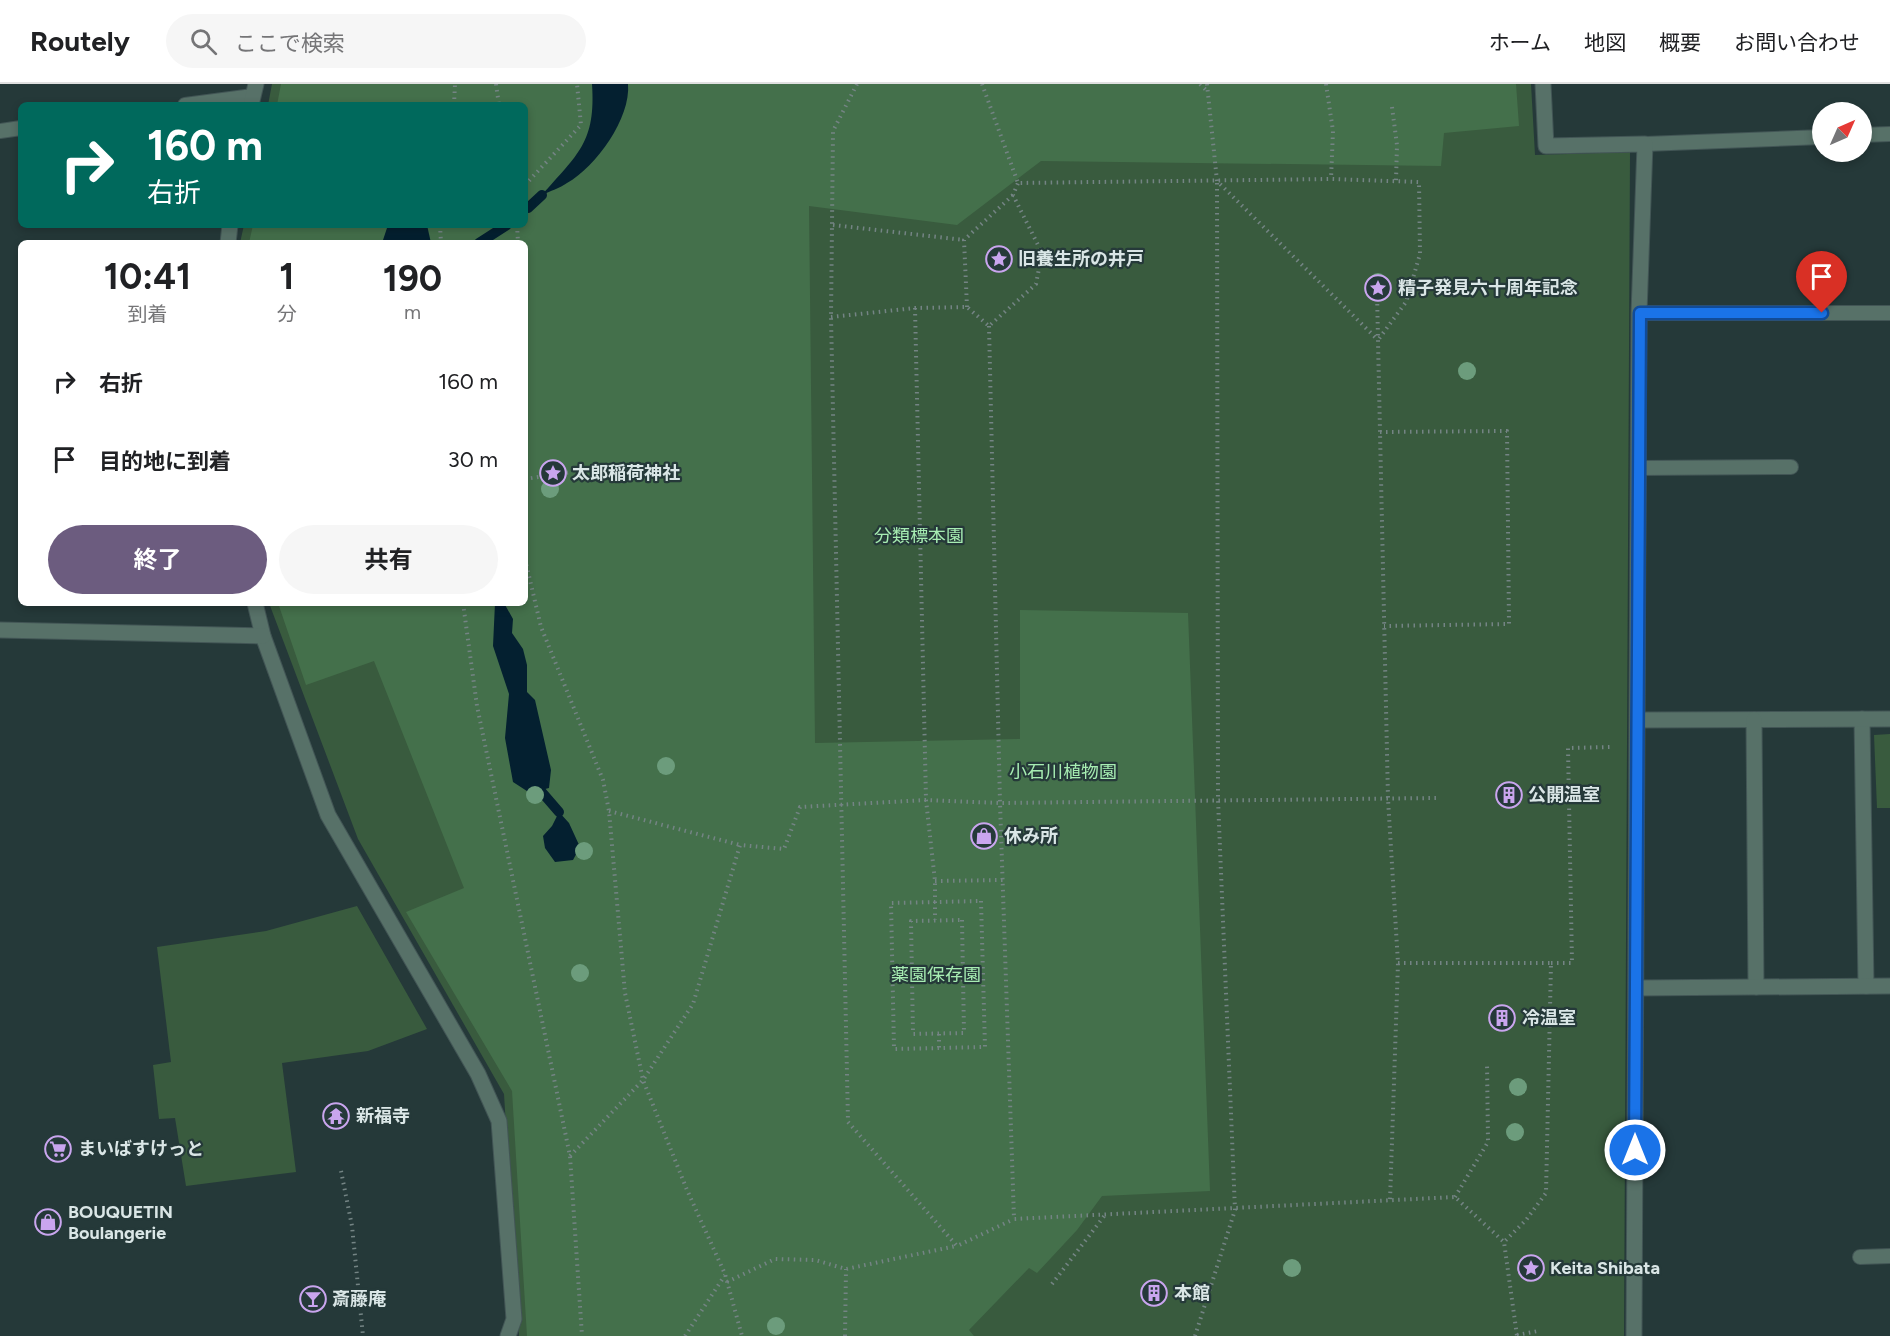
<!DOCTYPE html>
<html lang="ja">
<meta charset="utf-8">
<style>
body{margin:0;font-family:Figtree,"Noto Sans JP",sans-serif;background:#f6f6f6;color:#202124;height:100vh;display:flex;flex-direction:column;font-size:22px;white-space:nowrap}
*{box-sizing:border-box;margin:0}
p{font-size:20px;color:#757577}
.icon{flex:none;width:33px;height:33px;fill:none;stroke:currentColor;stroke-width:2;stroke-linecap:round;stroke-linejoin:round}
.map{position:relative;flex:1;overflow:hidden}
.details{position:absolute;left:18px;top:156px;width:510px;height:366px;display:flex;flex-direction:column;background:#fff;border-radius:9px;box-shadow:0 3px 9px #0003}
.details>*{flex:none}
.banner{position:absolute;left:18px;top:18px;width:510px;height:126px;border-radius:9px;box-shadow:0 3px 9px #0003;background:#00695c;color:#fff;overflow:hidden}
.needle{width:39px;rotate:45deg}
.controls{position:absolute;left:1812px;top:18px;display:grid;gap:12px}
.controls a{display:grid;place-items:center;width:60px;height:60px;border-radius:50%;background:#fff;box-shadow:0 3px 9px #0003;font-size:30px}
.pin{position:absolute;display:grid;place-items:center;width:51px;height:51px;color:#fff;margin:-62px -26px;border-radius:50% 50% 50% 0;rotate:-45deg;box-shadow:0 0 6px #0007}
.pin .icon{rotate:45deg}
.me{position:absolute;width:66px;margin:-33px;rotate:0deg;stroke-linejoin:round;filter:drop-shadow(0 0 4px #0008)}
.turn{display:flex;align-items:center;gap:21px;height:126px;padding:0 30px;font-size:27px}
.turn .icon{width:78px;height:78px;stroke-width:2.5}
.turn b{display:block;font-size:42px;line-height:51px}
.eta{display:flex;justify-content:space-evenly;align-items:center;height:102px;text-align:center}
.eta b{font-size:36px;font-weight:700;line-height:42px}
.primary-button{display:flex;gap:12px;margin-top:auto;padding:12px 30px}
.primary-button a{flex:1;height:69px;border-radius:36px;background:#6c5c7f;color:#fff;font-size:24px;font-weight:700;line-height:69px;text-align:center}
.primary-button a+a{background:#f6f6f6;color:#202124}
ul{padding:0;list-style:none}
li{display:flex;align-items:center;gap:18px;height:78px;padding:0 30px}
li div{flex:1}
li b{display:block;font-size:22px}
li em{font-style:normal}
header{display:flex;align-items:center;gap:36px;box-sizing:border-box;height:84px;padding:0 30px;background:#fff;border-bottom:2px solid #e0e0e0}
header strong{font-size:28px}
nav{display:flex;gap:33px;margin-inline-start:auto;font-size:21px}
.search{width:420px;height:54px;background:#f6f6f6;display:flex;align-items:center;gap:15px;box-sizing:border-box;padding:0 21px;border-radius:33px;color:#757577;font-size:22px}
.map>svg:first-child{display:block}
.green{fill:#395b3e}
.forest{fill:#44704b}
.water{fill:#042030}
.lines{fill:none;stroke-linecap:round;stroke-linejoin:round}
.stream{stroke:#042030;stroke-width:10}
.lane-casing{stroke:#425555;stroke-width:16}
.street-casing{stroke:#425555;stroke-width:17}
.path{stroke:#748484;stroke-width:4;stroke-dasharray:1.5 4.5;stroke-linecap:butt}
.lane{stroke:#577168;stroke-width:14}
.street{stroke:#577168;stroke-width:15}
.tree{fill:#6c9c7c}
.route-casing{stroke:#114b97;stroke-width:15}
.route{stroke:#1a73e8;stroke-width:10}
.labels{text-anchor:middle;stroke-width:4.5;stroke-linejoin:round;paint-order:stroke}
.poi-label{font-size:18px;font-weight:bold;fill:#dae6e6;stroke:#253939;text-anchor:start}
.park-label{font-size:18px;fill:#a7edb2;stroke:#253939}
</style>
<header>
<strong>Routely</strong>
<div class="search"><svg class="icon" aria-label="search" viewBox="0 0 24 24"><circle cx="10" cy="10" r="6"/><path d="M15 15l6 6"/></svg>ここで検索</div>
<nav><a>ホーム</a><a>地図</a><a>概要</a><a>お問い合わせ</a></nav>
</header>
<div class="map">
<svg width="1890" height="1252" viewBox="0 0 1890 1252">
<rect width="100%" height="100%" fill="#253939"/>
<g class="green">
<path d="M272 0H1531L1535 71 1630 68 1624 1252H519L504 1010 358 755 269 519H525V159H240L244 141H525V21H268Z"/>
<path d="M1890 650V724H1877L1874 651Z"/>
<path d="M357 822 427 945 368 967 282 979 296 1088 186 1102 175 1034 159 1035 153 981 171 978 157 863 266 847Z"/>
</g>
<path class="forest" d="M281 0H1516L1519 42 1444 49 1441 82 1041 77 957 141 809 122 815 659 1020 655V526L1188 529 1210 1107 1102 1112 1077 1146 1037 1189 1029 1184 969 1246 974 1252H527L512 1007 406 828 464 804 374 577 306 601 278 519H525V159H249L253 141H525V21H277Z"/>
<g class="water">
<path d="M592 0H628C631 34 596 83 567 99 560 104 550 107 542 111 578 70 596 58 592 0Z"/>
<path d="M388 141H427L431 159H382Z"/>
<path d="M495 519H504L513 535 512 549 523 565 527 581V608L535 616 551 686 549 704 530 709 513 698 505 654 509 610 493 562Z"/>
<path d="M559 728 569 739 580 763 573 776 555 778 545 764 543 752 552 742Z"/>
</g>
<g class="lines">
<g class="stream">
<path d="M528 124 542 111"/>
<path d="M479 159 507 141"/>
<path d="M540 706 559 728"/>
</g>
<g class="lane-casing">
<g id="lane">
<path d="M185 21 253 12"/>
<path d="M0 47 21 44"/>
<path d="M1862 51 1890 50"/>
<path d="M1645 60 1822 53"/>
<path d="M1639 229H1890"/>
<path d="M1639 384 1791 383"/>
<path d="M1860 1173 1890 1172"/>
</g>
</g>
<g class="street-casing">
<g id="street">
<path d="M1543 0 1546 62 1645 60 1639 229 1634 1252"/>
<path d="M251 21 256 0"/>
<path d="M228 159 230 141"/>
<path d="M255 519 263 552 328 731 478 990 499 1037 514 1235 508 1252"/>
<path d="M0 546 263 552"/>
<path d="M1862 635 1866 902"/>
<path d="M1638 636 1890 635"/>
<path d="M1754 636 1756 903"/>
<path d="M1637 904 1890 902"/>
</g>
</g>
<g class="path">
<path d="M496 0 499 21"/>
<path d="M857 0 833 47 831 233 848 1038 957 1162 1014 1135"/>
<path d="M982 0 1018 99 1331 95 1419 98 1420 170 1406 218 1378 256"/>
<path d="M1200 0 1207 7"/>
<path d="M1207 0 1217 97 1378 256 1388 715 1398 879 1390 1117"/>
<path d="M1326 0 1333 47 1331 95"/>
<path d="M454 21 455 0"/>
<path d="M1392 23 1397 61 1396 97"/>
<path d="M525 101 581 41 577 0"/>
<path d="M440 141 441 159"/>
<path d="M517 141 518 159"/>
<path d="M833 141 964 156"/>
<path d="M1377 208 1378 255"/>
<path d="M967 223 964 156 1013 111"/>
<path d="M915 224 926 716 935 797V836"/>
<path d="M831 233 915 224 967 223 989 242 1036 200 1042 169 1013 111 1018 99"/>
<path d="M989 242 1000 719 1014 1135 1455 1113 1504 1158 1517 1252"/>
<path d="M1380 348 1507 347 1509 540 1384 542"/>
<path d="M525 395 572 388"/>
<path d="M525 475 541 543 603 696 609 727 625 909 643 996 687 1106 725 1190 742 1252"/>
<path d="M463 519 477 622 570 1072 582 1252"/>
<path d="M609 727 740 761"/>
<path d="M935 797 1003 796"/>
<path d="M981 817 985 963 894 965 891 819Z"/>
<path d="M962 836 964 949 913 950 911 837Z"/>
<path d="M1398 879H1551L1546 1109 1526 1136 1504 1158"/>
<path d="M1551 879H1572L1568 664 1611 663"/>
<path d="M939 950V964"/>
<path d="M570 1072 643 996 693 920 740 761 784 765 800 723 926 716 1000 719 1436 714"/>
<path d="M341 1087 352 1142 363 1252"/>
<path d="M1455 1113 1488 1058 1487 979"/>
<path d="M727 1198 775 1175 815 1176 846 1185 956 1162"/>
<path d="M1052 1200 1105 1131"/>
<path d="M1517 1251 1538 1247"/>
<path d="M685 1252 725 1191"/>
<path d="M845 1252 846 1185"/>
<path d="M1195 1252 1235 1126 1218 716 1217 98"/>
</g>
<use href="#lane" class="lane"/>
<use href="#street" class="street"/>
</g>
<g class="tree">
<circle cx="1378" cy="198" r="9"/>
<circle cx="1467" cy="287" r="9"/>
<circle cx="550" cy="405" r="9"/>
<circle cx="666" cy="682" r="9"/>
<circle cx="535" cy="711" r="9"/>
<circle cx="584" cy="767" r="9"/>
<circle cx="580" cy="889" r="9"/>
<circle cx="1518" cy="1003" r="9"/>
<circle cx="1515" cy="1048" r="9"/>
<circle cx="1292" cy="1184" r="9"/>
<circle cx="776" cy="1242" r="9"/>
</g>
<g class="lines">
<g class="route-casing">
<path id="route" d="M1635 1066 1640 229H1822"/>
</g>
<use href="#route" class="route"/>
</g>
<defs>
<g id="sight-ring" transform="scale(1.35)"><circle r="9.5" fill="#253939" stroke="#c9a5ee" stroke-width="1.5"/><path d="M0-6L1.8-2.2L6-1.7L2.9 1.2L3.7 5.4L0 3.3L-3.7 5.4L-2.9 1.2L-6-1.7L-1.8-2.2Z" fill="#c9a5ee"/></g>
<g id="building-ring" transform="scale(1.35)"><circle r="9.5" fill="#253939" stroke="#c9a5ee" stroke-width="1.5"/><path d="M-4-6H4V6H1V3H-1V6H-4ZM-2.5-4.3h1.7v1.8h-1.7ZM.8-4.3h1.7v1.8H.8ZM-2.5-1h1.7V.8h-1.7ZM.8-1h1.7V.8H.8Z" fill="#c9a5ee"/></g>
<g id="shop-ring" transform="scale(1.35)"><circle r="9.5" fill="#253939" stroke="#c9a5ee" stroke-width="1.5"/><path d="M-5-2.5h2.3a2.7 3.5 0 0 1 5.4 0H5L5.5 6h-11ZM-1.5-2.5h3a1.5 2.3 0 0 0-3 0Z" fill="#c9a5ee"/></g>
<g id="temple-ring" transform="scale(1.35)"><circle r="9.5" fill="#253939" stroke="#c9a5ee" stroke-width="1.5"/><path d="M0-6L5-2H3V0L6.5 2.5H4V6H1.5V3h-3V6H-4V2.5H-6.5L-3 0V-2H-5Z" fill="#c9a5ee"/></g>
<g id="supermarket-ring" transform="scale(1.35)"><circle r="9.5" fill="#253939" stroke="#c9a5ee" stroke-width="1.5"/><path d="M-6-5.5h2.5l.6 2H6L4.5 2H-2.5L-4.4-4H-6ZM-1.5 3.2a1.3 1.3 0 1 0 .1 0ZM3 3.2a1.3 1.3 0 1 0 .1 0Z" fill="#c9a5ee"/></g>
<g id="bar-ring" transform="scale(1.35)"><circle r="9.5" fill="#253939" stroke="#c9a5ee" stroke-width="1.5"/><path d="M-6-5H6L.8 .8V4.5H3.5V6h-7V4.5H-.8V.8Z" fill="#c9a5ee"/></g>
</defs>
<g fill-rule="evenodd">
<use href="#sight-ring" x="999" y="175"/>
<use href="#sight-ring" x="1378" y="204"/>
<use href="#sight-ring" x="553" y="389"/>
<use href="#building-ring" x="1509" y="711"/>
<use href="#shop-ring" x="984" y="752"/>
<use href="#building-ring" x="1502" y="934"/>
<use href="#temple-ring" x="336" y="1032"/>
<use href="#supermarket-ring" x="58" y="1065"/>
<use href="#shop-ring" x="48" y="1138"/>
<use href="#sight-ring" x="1531" y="1184"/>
<use href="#building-ring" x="1154" y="1209"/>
<use href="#bar-ring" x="313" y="1215"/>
</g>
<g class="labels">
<g class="poi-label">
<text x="1018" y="181">旧養生所の井戸</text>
<text x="1398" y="210">精子発見六十周年記念</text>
<text x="572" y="395">太郎稲荷神社</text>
<text x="1528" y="717">公開温室</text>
<text x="1004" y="758">休み所</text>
<text x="1522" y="940">冷温室</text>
<text x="356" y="1038">新福寺</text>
<text x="78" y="1071">まいばすけっと</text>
<text x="68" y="1134">BOUQUETIN<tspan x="68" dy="21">Boulangerie</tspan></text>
<text x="1550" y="1190">Keita Shibata</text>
<text x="1174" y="1215">本館</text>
<text x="332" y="1221">斎藤庵</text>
</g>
<g class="park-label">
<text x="919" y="458">分類標本園</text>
<text x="1063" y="694">小石川植物園</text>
<text x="936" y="897">薬園保存園</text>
</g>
</g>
</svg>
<div class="controls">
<a><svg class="needle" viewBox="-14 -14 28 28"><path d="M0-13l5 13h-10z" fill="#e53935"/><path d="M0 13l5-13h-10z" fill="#757577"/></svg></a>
</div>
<div class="pin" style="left:1822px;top:229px;background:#d93025"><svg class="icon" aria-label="arrive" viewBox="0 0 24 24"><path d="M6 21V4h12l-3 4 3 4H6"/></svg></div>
<svg class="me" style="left:1635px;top:1066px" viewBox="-20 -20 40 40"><circle r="17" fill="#1a73e8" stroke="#fff" stroke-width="3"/><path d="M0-11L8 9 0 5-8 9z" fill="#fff"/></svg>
<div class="banner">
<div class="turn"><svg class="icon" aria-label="right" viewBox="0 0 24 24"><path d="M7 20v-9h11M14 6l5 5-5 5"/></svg><div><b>160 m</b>右折</div></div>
</div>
<section class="details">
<div class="eta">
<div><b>10:41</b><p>到着</p></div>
<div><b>1</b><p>分</p></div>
<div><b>190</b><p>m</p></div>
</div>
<ul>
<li><svg class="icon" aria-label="right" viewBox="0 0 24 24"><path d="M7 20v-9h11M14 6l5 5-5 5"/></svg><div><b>右折</b></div><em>160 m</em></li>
<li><svg class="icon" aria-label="arrive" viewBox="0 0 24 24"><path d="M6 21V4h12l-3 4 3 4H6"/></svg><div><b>目的地に到着</b></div><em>30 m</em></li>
</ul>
<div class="primary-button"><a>終了</a><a>共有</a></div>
</section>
</div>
